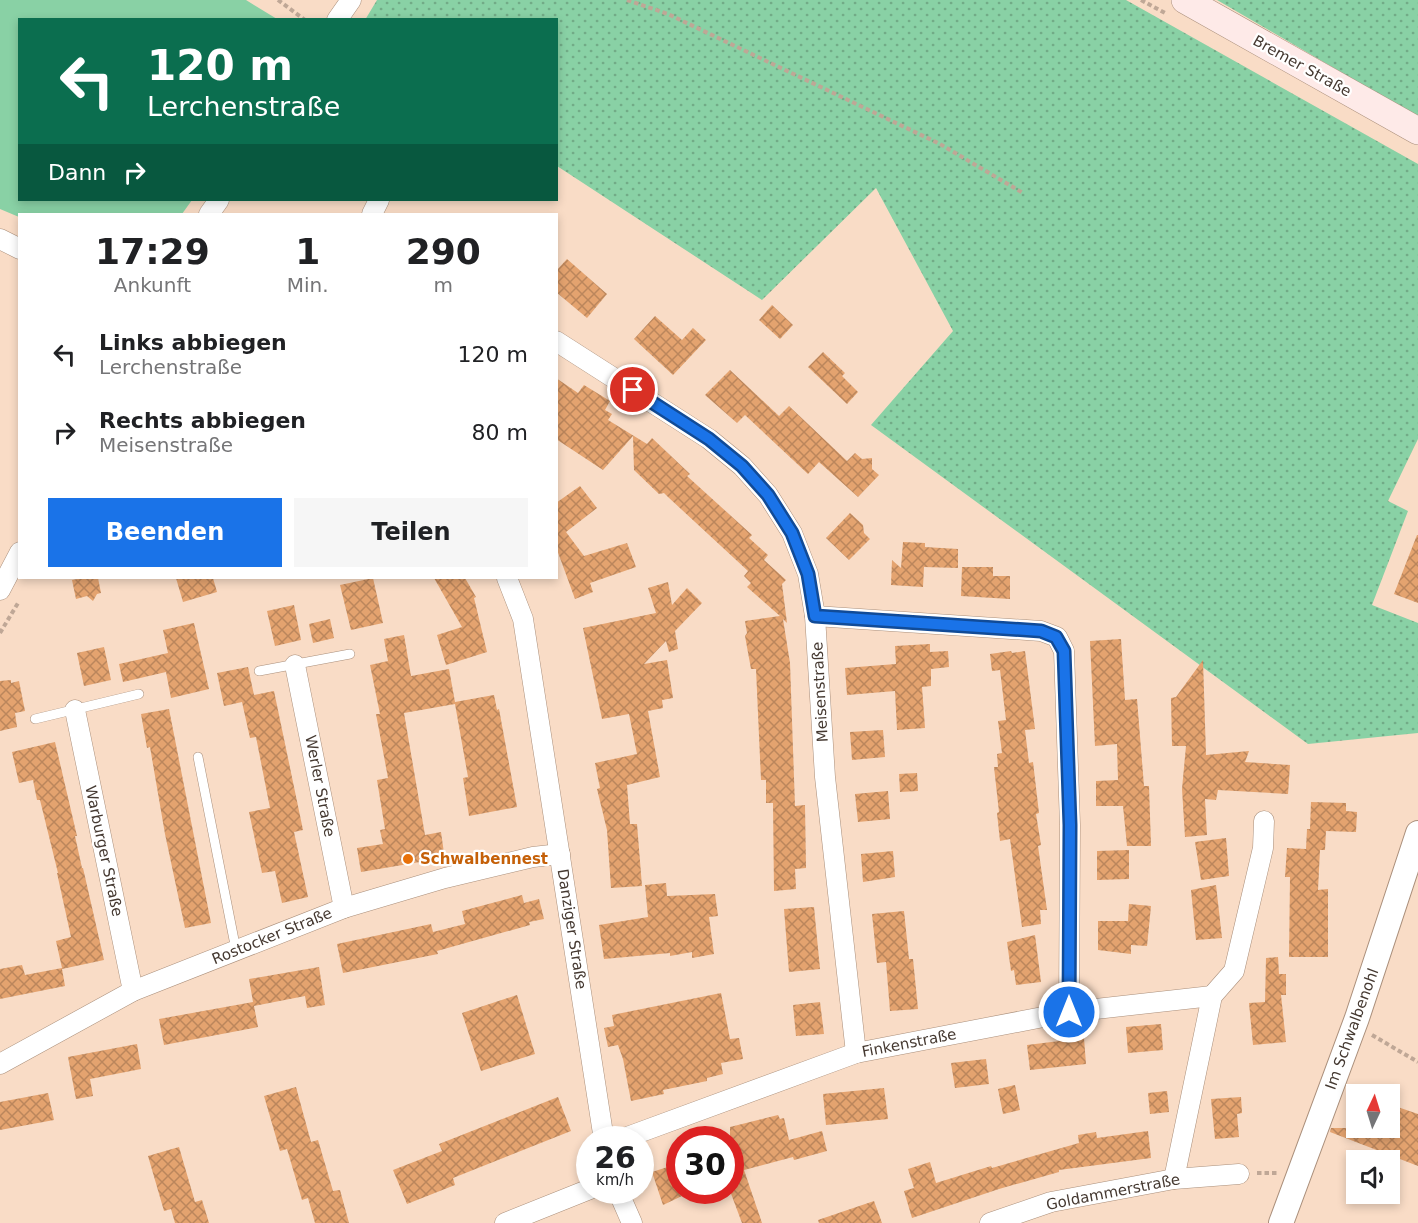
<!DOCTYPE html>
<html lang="de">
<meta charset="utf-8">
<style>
body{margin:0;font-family:"DejaVu Sans",sans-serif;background:#f6f6f6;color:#202124;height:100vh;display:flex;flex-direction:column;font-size:22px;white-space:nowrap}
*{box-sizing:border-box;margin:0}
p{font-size:20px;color:#757577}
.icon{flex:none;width:33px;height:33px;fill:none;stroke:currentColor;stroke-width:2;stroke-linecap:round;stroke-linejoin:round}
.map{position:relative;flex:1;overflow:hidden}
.panel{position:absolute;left:18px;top:213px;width:540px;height:366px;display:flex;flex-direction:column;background:#fff;border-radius:0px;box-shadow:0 3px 9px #0003}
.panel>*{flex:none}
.hud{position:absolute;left:18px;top:18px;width:540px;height:183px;border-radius:0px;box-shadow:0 3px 9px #0003;background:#0b6e4f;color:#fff;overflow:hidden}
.needle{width:39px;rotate:4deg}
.tools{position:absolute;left:1346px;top:1084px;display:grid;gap:12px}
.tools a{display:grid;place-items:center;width:54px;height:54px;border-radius:0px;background:#fff;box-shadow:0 3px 9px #0003;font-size:30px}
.speed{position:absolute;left:576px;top:1126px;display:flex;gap:12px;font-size:30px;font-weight:700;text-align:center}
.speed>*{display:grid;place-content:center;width:78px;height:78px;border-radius:50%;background:#fff;box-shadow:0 3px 9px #0003;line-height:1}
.speed small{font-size:15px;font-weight:400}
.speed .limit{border:9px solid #d22;background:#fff;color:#111}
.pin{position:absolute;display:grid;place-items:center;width:51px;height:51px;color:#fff;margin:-26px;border:3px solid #fff;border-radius:50%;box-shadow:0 2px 6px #0007}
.me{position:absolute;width:66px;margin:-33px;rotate:0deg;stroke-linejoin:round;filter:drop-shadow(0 0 4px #0008)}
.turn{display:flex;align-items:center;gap:21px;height:126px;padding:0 30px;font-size:27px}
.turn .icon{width:78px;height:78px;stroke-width:2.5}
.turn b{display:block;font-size:42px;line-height:51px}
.then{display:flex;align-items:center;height:57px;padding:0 30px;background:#0003;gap:12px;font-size:22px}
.eta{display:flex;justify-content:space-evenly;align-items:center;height:102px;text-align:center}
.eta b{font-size:36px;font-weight:600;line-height:42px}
.button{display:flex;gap:12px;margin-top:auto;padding:12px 30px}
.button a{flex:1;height:69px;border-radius:0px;background:#1a73e8;color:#fff;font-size:24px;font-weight:600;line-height:69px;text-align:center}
.button a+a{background:#f6f6f6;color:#202124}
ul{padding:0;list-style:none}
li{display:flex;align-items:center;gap:18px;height:78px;padding:0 30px}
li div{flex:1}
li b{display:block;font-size:22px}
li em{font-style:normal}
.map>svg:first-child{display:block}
.grass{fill:url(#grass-dots)}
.pitch{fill:#89d1a5}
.building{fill:url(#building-cross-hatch)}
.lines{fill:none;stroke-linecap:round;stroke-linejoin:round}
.service-casing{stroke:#aa8f7b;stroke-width:10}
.minor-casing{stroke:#aa8f7b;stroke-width:21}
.tertiary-casing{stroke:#aa8f7b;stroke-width:26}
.secondary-casing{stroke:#aa8f7b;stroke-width:28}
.path{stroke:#bfa796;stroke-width:4;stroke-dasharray:4.5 3;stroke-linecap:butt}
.service{stroke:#fff;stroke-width:9}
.minor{stroke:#fff;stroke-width:20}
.tertiary{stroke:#fff;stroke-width:24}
.secondary{stroke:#feeae8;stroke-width:27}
.route-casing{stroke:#114b97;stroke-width:15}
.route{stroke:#1a73e8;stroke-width:10}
.food-dot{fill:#e8710a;stroke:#fff;stroke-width:2}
.labels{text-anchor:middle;stroke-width:4.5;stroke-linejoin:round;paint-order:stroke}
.street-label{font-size:15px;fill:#453931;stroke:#fff}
.food-label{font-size:15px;font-weight:bold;fill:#c56008;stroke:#fff;text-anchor:start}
</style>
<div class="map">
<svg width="1418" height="1223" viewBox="0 0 1418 1223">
<defs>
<pattern id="grass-dots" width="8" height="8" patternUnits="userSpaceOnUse" patternTransform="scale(1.5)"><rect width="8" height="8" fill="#89d1a5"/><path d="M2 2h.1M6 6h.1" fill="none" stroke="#72ab87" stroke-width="1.8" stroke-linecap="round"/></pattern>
<pattern id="building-cross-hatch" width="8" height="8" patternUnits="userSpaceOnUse" patternTransform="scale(1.5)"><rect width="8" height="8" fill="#e4a36f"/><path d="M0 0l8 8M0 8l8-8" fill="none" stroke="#bb865c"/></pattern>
</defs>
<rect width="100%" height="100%" fill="#f9dcc6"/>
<g class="grass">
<path d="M377 0H1126L1418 164V439L1388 501 1408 511 1372 605 1418 623V733L1308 744 871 425 953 331 876 188 762 300 557 166 556 20H365Z"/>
<path d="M1217 0H1418V117Z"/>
</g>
<path class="pitch" d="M0 0H246L277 19 20 20V200H192L182 214H20L19 217 0 209Z"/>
<g class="building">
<path d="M567 259 607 294 587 318 556 292V271Z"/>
<path d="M772 305 793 325 780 339 759 320Z"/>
<path d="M655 316 682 340 693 328 706 340 673 375 634 339Z"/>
<path d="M823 352 845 373 842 376 858 392 847 404 808 367Z"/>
<path d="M730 370 779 416 789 406 847 461 855 453 862 459 872 458V469L879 475 858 497 819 462 808 474 745 415 737 423 705 395Z"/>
<path d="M556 378 578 393 584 385 610 401 605 410 612 414 608 420 647 444 652 438 690 474 687 476 752 535 749 538 768 555 764 560 786 580 782 584 787 623 783 619 790 663 795 806 805 805 806 868 795 869 796 889 774 891 773 803H766V780H761L756 669H751L745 636 747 633 745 621 780 616 747 587 751 583 744 576 748 571 668 497 664 493 659 494 634 470 633 436 603 470 556 439Z"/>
<path d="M580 486 597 508 566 532 584 556 627 543 636 567 590 583 593 592 575 599 556 547V503Z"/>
<path d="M850 513 863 525 864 533 870 539 849 560 826 538Z"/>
<path d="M1417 535H1418V603L1394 594Z"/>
<path d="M903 542 925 543V547L958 549V568L924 567 923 587 891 585 892 560 901 568Z"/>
<path d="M962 567H993V576H1010V599L961 596Z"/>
<path d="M83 578H98L101 593 97 594 93 601 87 596 76 599 72 580Z"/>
<path d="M176 578H213L217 592 183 602Z"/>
<path d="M373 578 383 623 351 630 340 585Z"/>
<path d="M434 578H465L476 597 474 598 487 652 446 665 437 635 462 627Z"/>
<path d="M668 582 672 605 687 588 702 603 675 631 678 649 669 652 666 641 644 664 667 660 673 698 662 700 663 708 648 711 660 777 627 785 630 824H637L642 886 611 888 607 830 597 789 600 788 595 763 637 754 629 714 602 719 583 628 656 613 648 588Z"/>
<path d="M294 605 301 640 275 646 267 611Z"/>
<path d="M330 619 334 638 313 643 309 624Z"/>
<path d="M194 623 209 689 171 698 166 672 123 682 119 664 168 653 163 630Z"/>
<path d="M404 635 411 676 449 669 455 702 494 695 497 710 499 709 517 807 469 816 463 778 468 777 455 704 404 713 425 835 441 832 444 853 424 860 422 859 420 862 361 872 357 848 383 844 380 830 385 829 377 780 388 778 376 714H380L370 665 388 661 384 639Z"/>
<path d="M1121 639 1125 700 1137 699 1144 786H1149L1151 846H1127L1123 806H1096V781L1118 780 1117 744 1095 746 1090 641Z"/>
<path d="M930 644V652L948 651 949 667 931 669V686L922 687 925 728 897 730 895 691 847 695 845 668 896 664 895 646Z"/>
<path d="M104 647 111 680 84 686 77 653Z"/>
<path d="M1011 651 1012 653 1025 651 1035 729 1025 730 1029 763 1033 762 1039 813 1036 814 1041 845 1038 846 1047 910H1040L1041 924 1022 927 1010 839 1000 841 997 813 999 812 994 767H998L997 754 1002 753 998 721 1006 720 1000 670 992 671 990 654Z"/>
<path d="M1203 660 1206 755 1249 751 1245 762 1290 765 1288 794 1218 790 1216 800 1205 799 1207 835 1185 837 1182 789 1186 746H1172L1171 698 1176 697Z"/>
<path d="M248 667 254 695 274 691 303 830 294 832 308 897 282 903 275 871 262 873 249 812 270 808 256 737 250 738 242 702 224 706 217 673Z"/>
<path d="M11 680V683L19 681 25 711 15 713 17 727 0 731V681Z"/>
<path d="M169 709 211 923 185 928 165 834 150 747 147 748 141 714Z"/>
<path d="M883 730 885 757 852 760 850 732Z"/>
<path d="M55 742 77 836H75L82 868H83L104 960 62 969 65 986 0 999V969L22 965 25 975 62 968 56 941 71 937 57 873H58L40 800H37L33 780 19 783 12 752Z"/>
<path d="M917 773 918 791 900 792 899 774Z"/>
<path d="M888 791 890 819 858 822 855 794Z"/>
<path d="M1311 802 1346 803V811L1357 812 1356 832 1326 831 1325 850H1320L1318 890 1328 889V957H1289L1290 877H1285L1287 848 1306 849 1307 829H1310Z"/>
<path d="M1226 838 1229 876 1201 880 1195 842Z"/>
<path d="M1129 850V879L1097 880V851Z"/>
<path d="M893 851 895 877 863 882 861 854Z"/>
<path d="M666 883 667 896 715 894 718 916 709 917 714 954 692 958V952L670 956V953L604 959 599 925 648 917 645 885Z"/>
<path d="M1216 885 1222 938 1196 940 1191 890Z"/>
<path d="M522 895 524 903 539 899 544 919 529 922 530 925 437 951 438 954 343 973 337 944 431 924 433 932 465 924 462 911Z"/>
<path d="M1129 904 1151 906 1147 946 1131 945V954L1098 950V921H1128Z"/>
<path d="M814 907 820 969 789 972 784 909Z"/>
<path d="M904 911 909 959H913L918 1009 890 1011 886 962 877 963 872 914Z"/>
<path d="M1035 935 1041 982 1016 985 1014 970 1011 971 1007 942Z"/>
<path d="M1278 957 1279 974H1286V995H1281L1286 1042 1253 1045 1249 1003 1265 1002 1266 958Z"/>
<path d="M319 967 325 1005 307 1008 305 996 254 1006 258 1027 164 1045 159 1019 253 1002 249 979Z"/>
<path d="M721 993 730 1039 739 1038 743 1059 721 1063 723 1074 707 1078V1081L663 1090 664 1094 631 1101 623 1059 618 1045 608 1047 604 1028 614 1026 612 1015Z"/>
<path d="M517 995 535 1054 481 1071 462 1013Z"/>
<path d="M820 1002 824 1034 796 1036 793 1005Z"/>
<path d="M1161 1024 1163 1050 1128 1053 1126 1027Z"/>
<path d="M1084 1038 1086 1064 1030 1070 1027 1045Z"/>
<path d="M137 1044 141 1069 90 1079 93 1096 76 1099 68 1057Z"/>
<path d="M986 1059 989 1084 955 1088 951 1063Z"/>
<path d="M1015 1085 1020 1110 1003 1114 998 1089Z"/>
<path d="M296 1087 311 1142 318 1140 333 1191 340 1190 349 1223H315L308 1198 302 1200 287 1149 280 1151 264 1096Z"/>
<path d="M884 1088 888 1119 826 1125 823 1094Z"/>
<path d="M1167 1091 1169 1112 1150 1114 1148 1093Z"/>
<path d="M48 1093 54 1120 0 1130V1102Z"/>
<path d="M558 1097 571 1131 453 1178 455 1185 407 1204 393 1170 442 1151 439 1144Z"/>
<path d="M1241 1097 1242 1113 1237 1114 1239 1137 1215 1139 1211 1099Z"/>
<path d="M1389 1104 1418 1114V1166L1330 1132 1331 1128H1389Z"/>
<path d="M778 1115 780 1119 784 1118 789 1140 822 1131 827 1151 794 1160 793 1157 744 1170 762 1223H742L730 1191V1127Z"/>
<path d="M1148 1131 1151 1158 1059 1170V1172L999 1189 912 1218 904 1191 914 1188 908 1169 930 1162 936 1183 991 1166 992 1168 1079 1143 1078 1135 1096 1132 1097 1138Z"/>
<path d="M179 1147 195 1202 202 1200 209 1223H175L171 1209 164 1211 148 1156Z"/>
<path d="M680 1163V1191L682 1196 663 1205 652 1172Z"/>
<path d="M874 1201 882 1223H819L818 1220Z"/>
</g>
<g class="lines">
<g class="service-casing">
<g id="service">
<path d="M259 671 350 654"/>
<path d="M35 719 139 694"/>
<path d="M198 757 236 950"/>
</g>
</g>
<g class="minor-casing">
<g id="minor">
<path d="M337 20 351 0"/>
<path d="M209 214 219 200"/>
<path d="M372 214 379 200"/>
<path d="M0 239 20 249"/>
<path d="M556 341 709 439 742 466 768 495 792 533 808 574 815 616 825 777 856 1053"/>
<path d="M507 578 523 619 604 1140"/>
<path d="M0 590 20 552"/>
<path d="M815 616 1041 631 1057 637 1064 651 1070 825 1069 1012"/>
<path d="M295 665 344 908"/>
<path d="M75 710 133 991"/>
<path d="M0 1064 133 991 344 908 445 878 533 857 560 854"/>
<path d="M619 1140 856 1053 1069 1012 1212 996"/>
<path d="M1174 1179 1212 996 1234 971 1263 848 1264 821"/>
<path d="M618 1191 632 1223"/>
<path d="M505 1223 590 1189"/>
<path d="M990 1223 1051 1202 1174 1179 1239 1174"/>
</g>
</g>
<g class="tertiary-casing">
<path id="tertiary" d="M1281 1223 1357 1018 1418 833"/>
</g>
<g class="secondary-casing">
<path id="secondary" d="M1185 0 1418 131"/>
</g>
<g class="path">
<path d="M278 0 305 20"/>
<path d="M627 0 668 14 940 144 1023 193"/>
<path d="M1141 0 1165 13"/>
<path d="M0 633 18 603"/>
<path d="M1372 1035 1418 1062"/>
<path d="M1257 1173H1277"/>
</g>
<use href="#service" class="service"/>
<use href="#minor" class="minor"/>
<use href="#tertiary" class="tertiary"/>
<use href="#secondary" class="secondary"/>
</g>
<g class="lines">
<g class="route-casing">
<path id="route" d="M633 390 709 439 742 466 768 495 792 533 808 574 815 616 1041 631 1056 637 1064 651 1070 825 1069 1012"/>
</g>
<use href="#route" class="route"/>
</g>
<circle class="food-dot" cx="408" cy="859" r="6"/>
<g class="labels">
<g class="street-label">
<text transform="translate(1302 66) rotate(29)" y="5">Bremer Straße</text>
<text transform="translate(820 692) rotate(-93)" y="5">Meisenstraße</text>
<text transform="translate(320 786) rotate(79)" y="5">Werler Straße</text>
<text transform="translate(104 851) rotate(78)" y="5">Warburger Straße</text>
<text transform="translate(572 929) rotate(81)" y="5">Danziger Straße</text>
<text transform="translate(272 936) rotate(-22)" y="5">Rostocker Straße</text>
<text transform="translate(1352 1029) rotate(-70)" y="5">Im Schwalbenohl</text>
<text transform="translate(909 1043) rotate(-11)" y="5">Finkenstraße</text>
<text transform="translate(1113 1192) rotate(-11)" y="5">Goldammerstraße</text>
</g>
<g class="food-label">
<text x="420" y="864">Schwalbennest</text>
</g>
</g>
</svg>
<div class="tools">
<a><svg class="needle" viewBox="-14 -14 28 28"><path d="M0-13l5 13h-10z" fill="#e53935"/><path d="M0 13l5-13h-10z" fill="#757577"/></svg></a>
<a><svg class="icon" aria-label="sound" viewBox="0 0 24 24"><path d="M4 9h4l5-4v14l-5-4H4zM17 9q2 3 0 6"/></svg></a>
</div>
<div class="speed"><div>26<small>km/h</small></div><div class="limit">30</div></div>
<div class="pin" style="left:633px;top:390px;background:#d93025"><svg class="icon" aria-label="arrive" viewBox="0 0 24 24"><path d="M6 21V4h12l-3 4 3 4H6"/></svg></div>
<svg class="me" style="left:1069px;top:1012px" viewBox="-20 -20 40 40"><circle r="17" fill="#1a73e8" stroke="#fff" stroke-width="3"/><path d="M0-11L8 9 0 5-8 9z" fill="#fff"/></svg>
<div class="hud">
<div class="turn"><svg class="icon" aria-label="left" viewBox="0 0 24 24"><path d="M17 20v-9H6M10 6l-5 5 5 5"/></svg><div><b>120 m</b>Lerchenstraße</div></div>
<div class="then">Dann<svg class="icon" aria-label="right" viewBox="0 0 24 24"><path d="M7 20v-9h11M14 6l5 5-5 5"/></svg></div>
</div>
<section class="panel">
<div class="eta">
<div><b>17:29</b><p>Ankunft</p></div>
<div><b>1</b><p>Min.</p></div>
<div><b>290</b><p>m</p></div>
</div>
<ul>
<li><svg class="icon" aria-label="left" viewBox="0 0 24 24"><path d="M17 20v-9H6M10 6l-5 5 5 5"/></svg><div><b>Links abbiegen</b><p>Lerchenstraße</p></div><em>120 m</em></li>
<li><svg class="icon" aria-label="right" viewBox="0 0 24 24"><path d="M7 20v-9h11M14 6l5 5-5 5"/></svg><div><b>Rechts abbiegen</b><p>Meisenstraße</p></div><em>80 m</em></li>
</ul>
<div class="button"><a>Beenden</a><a>Teilen</a></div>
</section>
</div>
